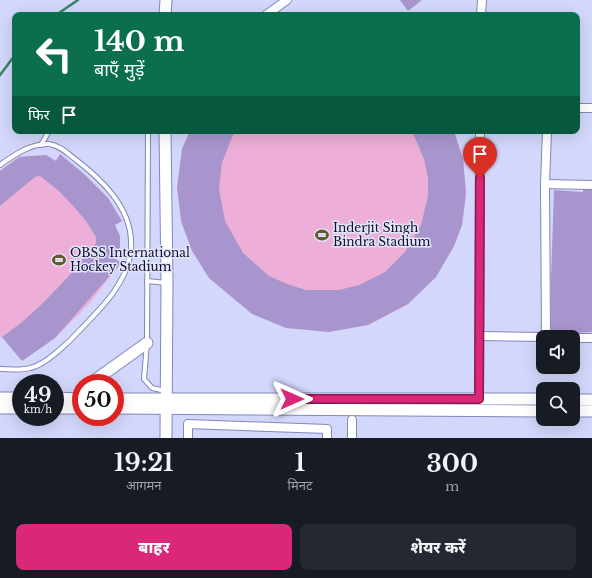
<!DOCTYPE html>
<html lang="hi">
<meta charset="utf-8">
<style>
body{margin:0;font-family:"Libre Baskerville","Noto Sans Devanagari",serif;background:#242831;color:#f1f3f6;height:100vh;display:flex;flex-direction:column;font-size:15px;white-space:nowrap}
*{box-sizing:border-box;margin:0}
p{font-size:13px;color:#9ea1a6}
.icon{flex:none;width:22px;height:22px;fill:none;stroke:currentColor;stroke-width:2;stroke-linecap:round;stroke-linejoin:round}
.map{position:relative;height:438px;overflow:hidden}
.drawer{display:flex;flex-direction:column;background:#171b24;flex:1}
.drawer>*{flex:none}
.guide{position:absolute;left:12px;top:12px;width:568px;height:122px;border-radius:8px;box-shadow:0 4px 16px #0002;background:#0b6e4f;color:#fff;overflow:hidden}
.buttons{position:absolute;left:536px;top:330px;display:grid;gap:8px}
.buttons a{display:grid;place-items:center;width:44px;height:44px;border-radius:8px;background:#171b24;box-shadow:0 4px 16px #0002;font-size:20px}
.speed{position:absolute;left:12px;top:374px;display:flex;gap:8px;font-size:20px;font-weight:700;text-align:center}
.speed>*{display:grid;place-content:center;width:52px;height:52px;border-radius:50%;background:#171b24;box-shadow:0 4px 16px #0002;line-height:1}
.speed small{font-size:10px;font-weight:400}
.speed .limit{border:6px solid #d22;background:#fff;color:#111}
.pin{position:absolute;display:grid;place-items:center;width:34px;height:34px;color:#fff;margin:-41px -17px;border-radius:50% 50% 50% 0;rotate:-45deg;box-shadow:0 0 4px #0007}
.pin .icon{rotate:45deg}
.me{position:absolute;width:44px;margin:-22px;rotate:90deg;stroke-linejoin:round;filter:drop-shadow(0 0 3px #0008)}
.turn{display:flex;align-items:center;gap:14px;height:84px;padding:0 16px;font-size:18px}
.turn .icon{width:52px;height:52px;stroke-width:2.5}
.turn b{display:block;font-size:28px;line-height:34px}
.then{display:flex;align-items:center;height:38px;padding:0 16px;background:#0003;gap:8px;font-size:15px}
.eta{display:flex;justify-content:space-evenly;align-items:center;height:68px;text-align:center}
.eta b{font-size:24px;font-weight:800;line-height:28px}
.primary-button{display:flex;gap:8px;margin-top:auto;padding:8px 16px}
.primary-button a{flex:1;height:46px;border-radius:8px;background:#db2777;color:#fff;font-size:16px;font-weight:800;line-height:46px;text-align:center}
.primary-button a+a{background:#242831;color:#f1f3f6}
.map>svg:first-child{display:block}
.green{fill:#edafd7}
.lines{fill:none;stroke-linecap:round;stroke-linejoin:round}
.stream{stroke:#3a8266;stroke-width:2.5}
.building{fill:#a895ce}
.lane-casing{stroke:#8186be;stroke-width:6}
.street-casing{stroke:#8186be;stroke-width:10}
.secondary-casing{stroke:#8186be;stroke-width:13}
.lane{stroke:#fff;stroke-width:4}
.street{stroke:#fff;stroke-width:8}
.secondary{stroke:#fff;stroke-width:11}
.route-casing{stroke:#8e194d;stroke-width:10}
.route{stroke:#db2777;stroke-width:7}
.labels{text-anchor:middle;stroke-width:3;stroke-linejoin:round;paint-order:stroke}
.poi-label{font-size:12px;fill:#0f0f24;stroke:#e2e5fe;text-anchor:start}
</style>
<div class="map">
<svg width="592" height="438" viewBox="0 0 592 438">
<rect width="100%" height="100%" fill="#d2d7fb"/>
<g class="green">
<path d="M190 131H454L463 159 466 193 462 225 454 246 436 277 408 304 368 325 286 328 182 149Z"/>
<path d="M60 154 84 174 108 198 122 221 115 225 114 258 121 263 88 305 55 338 22 361 2 337 0 338V171L19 157 46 155 55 161Z"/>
</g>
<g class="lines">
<g class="stream">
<path d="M56 15 78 0"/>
<path d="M0 75 15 55"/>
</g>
</g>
<g class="building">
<path d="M400 0H422L408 11Z"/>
<path d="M190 131H236L232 137 222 163 219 189 225 221 243 253 269 276 287 284 306 290H339L359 285 385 272 405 252 421 225 428 196V178L424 159 412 131H454L463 159 466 193 462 225 454 246 436 277 408 304 368 325 329 332 286 328 252 314 209 278 192 251 181 221 177 187 182 149Z"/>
<path d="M60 154 84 174 108 198 122 221 115 225 120 236V247L114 258 121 263 55 338 22 361 2 337 21 323 43 303 67 278 96 243V237L86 221 75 208 59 191 40 176 35 177 0 206V171L19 157 46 155 56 161Z"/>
<path d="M554 190 583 192V190H592V332L573 333 568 336H551V278Z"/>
</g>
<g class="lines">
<g class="lane-casing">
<g id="lane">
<path d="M148 131 147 343 144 379 152 388 166 391"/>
<path d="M41 145 49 131"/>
<path d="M0 165C14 155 31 143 49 144 59 145 67 153 75 159 101 179 130 206 131 241 131 246 132 252 130 256 124 286 102 307 82 328 71 340 46 365 30 368 20 371 10 369 0 369"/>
<path d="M147 281 167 283"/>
</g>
</g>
<g class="street-casing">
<g id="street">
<path d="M266 15 287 0"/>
<path d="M481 15 482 0"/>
<path d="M577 108H592"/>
<path d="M545 184 592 185"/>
<path d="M479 336 543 337"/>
<path d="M546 337 545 184 547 131"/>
<path d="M573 338H592"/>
<path d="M479 399 480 131"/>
<path d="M188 438V424L327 429V438"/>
<path d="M352 438V420"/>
</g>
</g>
<g class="secondary-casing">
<g id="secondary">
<path d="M165 15 166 0"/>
<path d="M165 131 167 283 166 438"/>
<path d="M91 383 147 343"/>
<path d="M0 398H21"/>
<path d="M55 398 81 399"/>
<path d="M115 399H543"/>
<path d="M573 400H592"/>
<path d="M0 408H21"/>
<path d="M55 408H81"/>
<path d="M115 408 543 411"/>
<path d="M573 411H592"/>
</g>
</g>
<use href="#lane" class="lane"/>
<use href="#street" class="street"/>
<use href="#secondary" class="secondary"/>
</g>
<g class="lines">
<g class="route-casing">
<path id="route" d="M292 399H479L480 178"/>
</g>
<use href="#route" class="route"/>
</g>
<defs>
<g id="stadium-bare" transform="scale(1.08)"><path d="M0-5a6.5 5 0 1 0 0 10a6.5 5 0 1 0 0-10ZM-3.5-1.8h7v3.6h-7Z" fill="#625a26" stroke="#e2e5fe" stroke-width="2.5" paint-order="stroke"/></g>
</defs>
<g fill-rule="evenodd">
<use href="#stadium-bare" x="322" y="235"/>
<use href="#stadium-bare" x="59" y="260"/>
</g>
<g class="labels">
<g class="poi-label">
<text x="333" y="232">Inderjit Singh<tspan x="333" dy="14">Bindra Stadium</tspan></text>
<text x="70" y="257">OBSS International<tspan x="70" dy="14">Hockey Stadium</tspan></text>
</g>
</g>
</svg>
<div class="buttons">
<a><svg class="icon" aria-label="sound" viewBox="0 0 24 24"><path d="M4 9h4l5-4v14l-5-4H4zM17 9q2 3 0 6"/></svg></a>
<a><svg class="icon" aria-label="search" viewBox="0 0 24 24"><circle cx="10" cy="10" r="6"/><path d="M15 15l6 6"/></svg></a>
</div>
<div class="speed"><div>49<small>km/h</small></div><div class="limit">50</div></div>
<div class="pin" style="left:480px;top:178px;background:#d93025"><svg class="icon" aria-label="arrive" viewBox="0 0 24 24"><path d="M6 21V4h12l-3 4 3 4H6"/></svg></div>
<svg class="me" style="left:292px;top:399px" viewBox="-20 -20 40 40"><path d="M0-17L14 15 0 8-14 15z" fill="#db2777" stroke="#fff" stroke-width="4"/></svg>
<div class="guide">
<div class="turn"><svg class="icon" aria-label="left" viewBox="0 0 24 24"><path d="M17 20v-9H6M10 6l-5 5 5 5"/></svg><div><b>140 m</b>बाएँ मुड़ें</div></div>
<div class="then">फिर<svg class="icon" aria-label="arrive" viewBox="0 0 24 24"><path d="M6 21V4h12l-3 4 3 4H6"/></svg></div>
</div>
</div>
<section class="drawer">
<div class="eta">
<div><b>19:21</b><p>आगमन</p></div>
<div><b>1</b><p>मिनट</p></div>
<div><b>300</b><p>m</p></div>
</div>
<div class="primary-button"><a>बाहर</a><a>शेयर करें</a></div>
</section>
